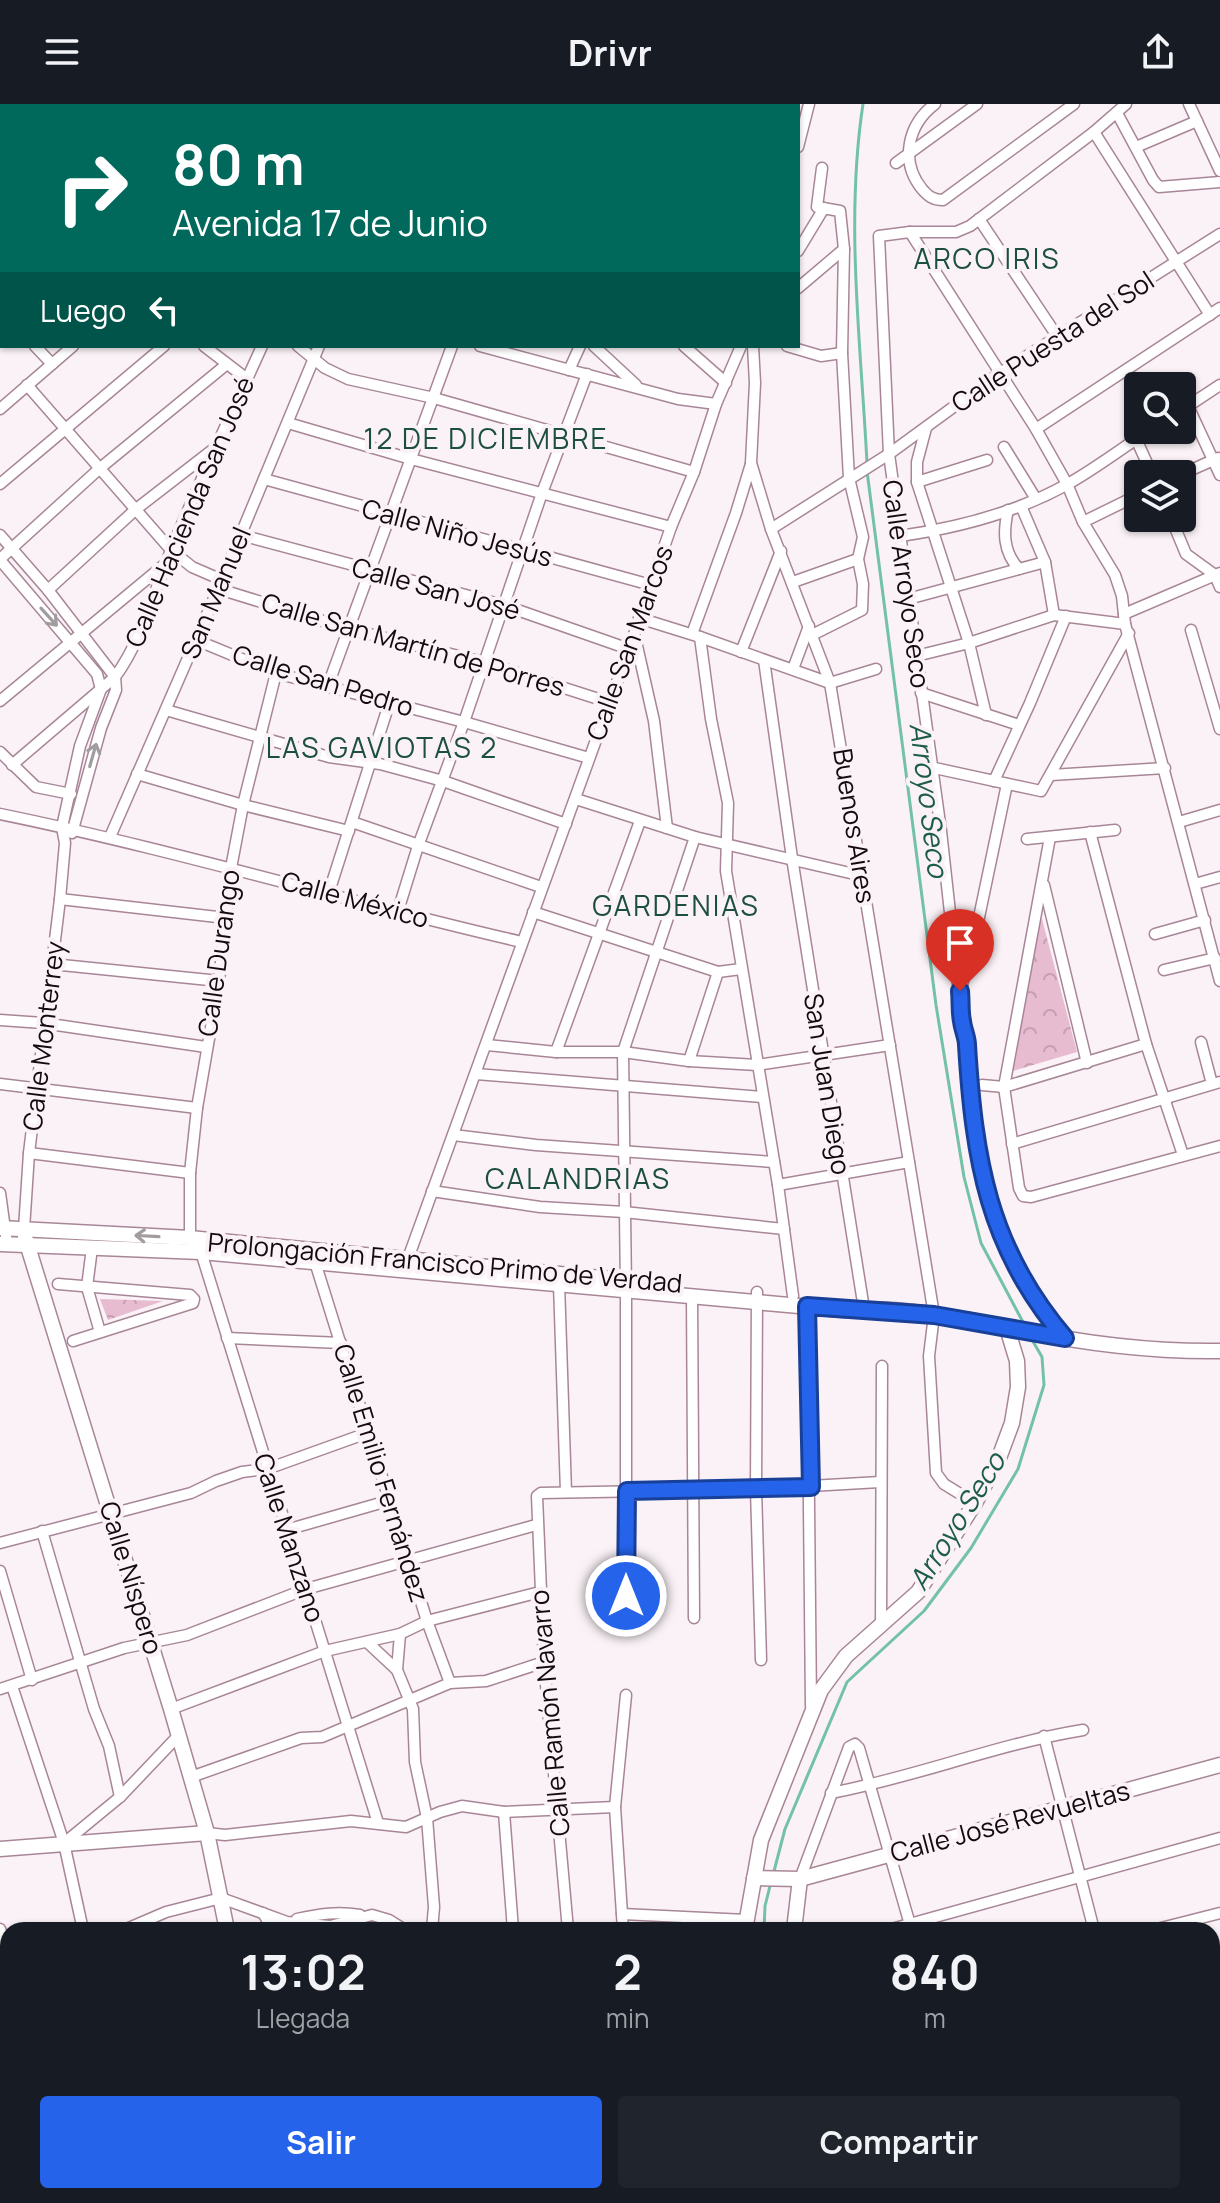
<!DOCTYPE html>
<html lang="es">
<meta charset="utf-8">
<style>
body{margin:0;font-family:Manrope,sans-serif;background:#20242c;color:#f1f3f6;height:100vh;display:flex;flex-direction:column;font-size:30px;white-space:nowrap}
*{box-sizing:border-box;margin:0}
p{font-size:26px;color:#9ea1a6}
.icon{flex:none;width:44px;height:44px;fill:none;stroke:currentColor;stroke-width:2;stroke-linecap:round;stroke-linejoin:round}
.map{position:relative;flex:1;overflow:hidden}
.drawer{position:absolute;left:0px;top:1818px;width:1220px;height:282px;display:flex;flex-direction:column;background:#171b24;border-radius:24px 24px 0 0;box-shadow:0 2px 6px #0004}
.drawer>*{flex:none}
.guide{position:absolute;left:0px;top:0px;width:800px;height:244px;box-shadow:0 2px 6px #0004;background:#00695c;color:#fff;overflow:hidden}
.fabs{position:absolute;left:1124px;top:268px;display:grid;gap:16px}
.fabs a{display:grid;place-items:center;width:72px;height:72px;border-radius:8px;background:#171b24;box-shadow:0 2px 6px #0004;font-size:40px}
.pin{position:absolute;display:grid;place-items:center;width:68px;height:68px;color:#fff;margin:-82px -34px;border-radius:50% 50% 50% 0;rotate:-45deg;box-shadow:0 0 8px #0007}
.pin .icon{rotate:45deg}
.me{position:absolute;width:88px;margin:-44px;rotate:0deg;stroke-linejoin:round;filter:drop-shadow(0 0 6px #0008)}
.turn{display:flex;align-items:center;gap:28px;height:168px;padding:0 40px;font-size:36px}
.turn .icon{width:104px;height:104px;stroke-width:2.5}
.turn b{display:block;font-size:56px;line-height:68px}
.then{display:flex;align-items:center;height:76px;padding:0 40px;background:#0003;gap:16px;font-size:30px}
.eta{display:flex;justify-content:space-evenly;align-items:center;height:136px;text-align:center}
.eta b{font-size:48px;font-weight:700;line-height:56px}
.action{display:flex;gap:16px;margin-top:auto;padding:16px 40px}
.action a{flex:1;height:92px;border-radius:8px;background:#2563eb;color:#fff;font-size:32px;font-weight:700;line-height:92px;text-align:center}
.action a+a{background:#20242c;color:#f1f3f6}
header{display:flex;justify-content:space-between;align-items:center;height:104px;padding:0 40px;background:#171b24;font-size:36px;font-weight:700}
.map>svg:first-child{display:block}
.park{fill:url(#park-crowns)}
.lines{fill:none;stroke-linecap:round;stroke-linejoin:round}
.stream{stroke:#73c1a7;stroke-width:3}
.street-casing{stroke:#a88697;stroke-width:13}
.secondary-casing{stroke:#a88697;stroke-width:17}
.street{stroke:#fff;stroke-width:10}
.secondary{stroke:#fff;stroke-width:14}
.oneway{stroke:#a19d9f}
.route-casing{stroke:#184099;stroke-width:20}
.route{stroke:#2563eb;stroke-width:14}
.labels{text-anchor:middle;stroke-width:8;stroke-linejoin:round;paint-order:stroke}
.street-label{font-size:26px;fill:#14090f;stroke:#faf2f6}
.neighbourhood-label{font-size:28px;letter-spacing:2px;fill:#1d4f40;stroke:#faf2f6}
.water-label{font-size:28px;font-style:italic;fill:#1d5c4a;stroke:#faf2f6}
</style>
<header><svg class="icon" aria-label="menu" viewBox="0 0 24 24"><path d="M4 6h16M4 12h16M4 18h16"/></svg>Drivr<svg class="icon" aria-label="share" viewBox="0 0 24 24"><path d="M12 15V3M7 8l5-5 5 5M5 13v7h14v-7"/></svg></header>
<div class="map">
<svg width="1220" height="2099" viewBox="0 0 1220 2099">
<defs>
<pattern id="park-crowns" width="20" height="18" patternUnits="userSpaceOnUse" patternTransform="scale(2)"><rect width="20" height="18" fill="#e7bbd0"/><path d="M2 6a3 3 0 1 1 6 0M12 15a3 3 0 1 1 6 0" fill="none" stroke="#c59fb1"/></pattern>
</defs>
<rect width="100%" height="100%" fill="#faf2f6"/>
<g class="park">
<path d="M1039 814 1042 815 1077 948 1013 967Z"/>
<path d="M100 1195 163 1197 108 1216Z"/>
</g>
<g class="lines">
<g class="stream">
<path d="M863 0C845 118 861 241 867 359"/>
<path d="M867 367 936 901 964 1073 981 1139 1024 1220"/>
<path d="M773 1771 785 1725 847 1578 924 1507 971 1444 1018 1365 1044 1281 1042 1253 1031 1234"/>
<path d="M764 1826 765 1802 771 1778"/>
<path d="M811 2092 814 2099"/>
</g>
<g class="street-casing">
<g id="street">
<path d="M217 0 219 2"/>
<path d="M243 0 246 2"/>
<path d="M519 0 521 2"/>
<path d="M628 0 630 2"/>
<path d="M718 0 720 2"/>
<path d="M935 0C907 21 900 58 922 85 928 92 933 96 943 96L1074 0"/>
<path d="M1189 0 1220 67"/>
<path d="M76 2 78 0"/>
<path d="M144 2 146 0"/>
<path d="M303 2 304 0"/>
<path d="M365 2 366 0"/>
<path d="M424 2 425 0"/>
<path d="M615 2 616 0"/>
<path d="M737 2 738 0"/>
<path d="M1117 9 1153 76 1159 83 1220 78"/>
<path d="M0 10 2 11"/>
<path d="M1094 28 1210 211"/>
<path d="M798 43 809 0"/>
<path d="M1136 43 1197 17"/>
<path d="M896 59 977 0"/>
<path d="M0 82 2 83"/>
<path d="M979 115 1057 232"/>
<path d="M910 128 1036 325 1067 380 1083 418 1115 471 1122 492 1125 520 1220 877"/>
<path d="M798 147 824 104"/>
<path d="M0 160 2 159"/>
<path d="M798 184 844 145"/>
<path d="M0 204 2 206"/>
<path d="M35 242 52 260"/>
<path d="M204 242 247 275"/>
<path d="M298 242 325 264 348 275 434 294 694 368"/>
<path d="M480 242 678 295 716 300"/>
<path d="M594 242 636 281"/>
<path d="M684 242 726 279"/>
<path d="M753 242 755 279 751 359 771 425 830 579 909 1058 934 1211 929 1252 936 1369 944 1380 975 1399"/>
<path d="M787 242 821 252 842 249"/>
<path d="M569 266 580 242"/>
<path d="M27 281 171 446 192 463 222 476"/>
<path d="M1188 302 1220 371"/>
<path d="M1185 304 1220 281"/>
<path d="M0 305 73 242"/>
<path d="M288 319 411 355 671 423"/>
<path d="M926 324 917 358V378L969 539 986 611"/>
<path d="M1036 325 1220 204"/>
<path d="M1136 335 1152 370"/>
<path d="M1004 343 1036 395"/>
<path d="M1182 370 1218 354"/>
<path d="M264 375 651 481"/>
<path d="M917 378 987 356"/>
<path d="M0 380 164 242"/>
<path d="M1021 402 1045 458 1054 511"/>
<path d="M1008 406C1003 428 1003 448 1019 465"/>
<path d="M1171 414 1186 450 1215 471 1220 483"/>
<path d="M1083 418 1138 391"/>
<path d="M771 425 889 350 1000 269 1220 130"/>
<path d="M0 431 48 486 115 573 116 586 101 624 72 729"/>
<path d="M241 431 503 501 629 545"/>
<path d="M900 432C957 424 1015 409 1066 381 1095 365 1122 344 1150 326"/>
<path d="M0 455 99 365 227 260"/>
<path d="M0 456 97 570 101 585 80 642 62 723 65 739 60 795 29 1049 24 1125"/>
<path d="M793 478 858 455"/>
<path d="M219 485 349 525 483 558 608 598"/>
<path d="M48 486 135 406 215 344"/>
<path d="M908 495 1045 458"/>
<path d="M1124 510 1220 469"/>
<path d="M639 514 700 533 830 579"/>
<path d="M1191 526 1220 625"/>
<path d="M692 530 736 409 751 360"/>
<path d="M812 531 862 506 863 480 858 455 863 433 849 374 842 249 844 145 840 107 817 103 822 64"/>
<path d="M635 533 654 617 667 724"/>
<path d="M700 533 711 615 728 699 726 767 778 1081 793 1192"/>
<path d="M196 536 276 569 464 618 589 654"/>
<path d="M741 548 781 447"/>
<path d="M916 552 969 539 1054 511 1125 520"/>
<path d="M764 556 792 754 864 1205"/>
<path d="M793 565 809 522"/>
<path d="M830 579 876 565"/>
<path d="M327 584 452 242"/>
<path d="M921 589 1019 621"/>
<path d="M0 597 165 460"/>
<path d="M166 606 329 653 380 660 443 677 566 720"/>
<path d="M0 648 36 683 71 690"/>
<path d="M12 661 115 573C143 535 154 486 172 444 200 376 232 309 262 242"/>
<path d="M930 663 1041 687 1129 529"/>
<path d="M137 670 243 701 349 727"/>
<path d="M1051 671 1165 664"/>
<path d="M994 677 1030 599 1066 512"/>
<path d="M576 695 695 733 863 772"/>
<path d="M0 710C176 746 347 798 522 838"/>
<path d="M352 718 541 783"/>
<path d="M1179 718 1220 706"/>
<path d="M1090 728 1146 940 1183 1051"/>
<path d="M110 733 222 476 319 242"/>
<path d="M1050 733 1004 983 1019 1084 1023 1092 1031 1093 1220 1042"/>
<path d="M1027 735 1115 726"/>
<path d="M1195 780 1220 773"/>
<path d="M1044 781 1087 959"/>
<path d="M329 788 389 600"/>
<path d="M60 795 226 814"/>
<path d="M533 808 718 868 741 865"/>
<path d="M397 810 418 742 464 618 542 389 587 270"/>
<path d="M1155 830 1205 816"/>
<path d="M52 860 219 877"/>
<path d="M1164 866 1215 854"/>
<path d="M962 881 974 837 1007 680"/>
<path d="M0 916 43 919 206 943"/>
<path d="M1201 938 1212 980"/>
<path d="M487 941 556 948H623L689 957 757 961 890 941"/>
<path d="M556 948 640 717"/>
<path d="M689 957 718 868"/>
<path d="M476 970 762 993"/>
<path d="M0 980 197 1004"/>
<path d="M982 981 1004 983 1146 940"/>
<path d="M453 1031 536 1041 774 1058"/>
<path d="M1012 1040 1220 978"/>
<path d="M29 1049 190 1069"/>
<path d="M778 1081 909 1058"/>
<path d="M432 1087 540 1103 624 1108 784 1125"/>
<path d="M0 1089 7 1140"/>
<path d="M190 1134V1069L197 1004 219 877 231 764 243 701 276 569"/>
<path d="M92 1144 87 1183 100 1228"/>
<path d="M201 1148 378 1719"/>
<path d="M315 1158 427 1517 450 1579"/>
<path d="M406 1160 629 545 671 423 694 368 716 300 741 242"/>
<path d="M58 1180 190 1191 194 1195 193 1199 73 1237"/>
<path d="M559 1180 566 1388"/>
<path d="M757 1188 756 1385 761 1556"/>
<path d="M692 1191 694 1514"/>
<path d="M807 1202 811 1602"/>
<path d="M227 1234 341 1239"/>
<path d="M1065 1234C1031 1195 999 1145 987 1094 979 1058 975 1020 970 984 966 961 968 939 962 917L941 727 889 350 879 132 910 128H956L970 122 1094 28 1126 0"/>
<path d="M286 1426 391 1396"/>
<path d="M42 1427 94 1605 109 1642 120 1693"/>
<path d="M0 1439 191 1389 216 1377 242 1368 267 1365 370 1328"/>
<path d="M0 1467 32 1576"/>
<path d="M626 1518V1186L623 948 695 733"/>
<path d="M881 1522 882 1262"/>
<path d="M367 1538 397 1566 413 1605 415 1658 427 1714 434 1803 432 1826"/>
<path d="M397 1566 400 1530"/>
<path d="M12 1582 64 1739 83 1826"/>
<path d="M0 1585 124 1544 187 1531 306 1485 536 1421"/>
<path d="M171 1605 325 1547 400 1530 427 1517 540 1488"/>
<path d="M1044 1632 1094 1826"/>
<path d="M191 1673 301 1634 322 1633 450 1579 486 1577 544 1558"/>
<path d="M831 1689C916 1673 997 1640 1083 1626"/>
<path d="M504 1708 513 1826"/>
<path d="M207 1729 225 1731 351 1717 406 1723 440 1708 462 1702 504 1708 615 1703"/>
<path d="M64 1739 120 1693 179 1631"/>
<path d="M800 1775 849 1643 855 1640 859 1644 911 1824"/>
<path d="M263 1809 273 1826"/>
<path d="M622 1810 746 1816"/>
<path d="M297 1815C319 1810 338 1807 360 1811"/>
<path d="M0 1825 8 1848"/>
<path d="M124 1826 166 1808 221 1794 287 1818 330 1822 372 1811 389 1816 405 1826"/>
<path d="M568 1826 544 1558 537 1392 541 1389 756 1385 880 1378"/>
<path d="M623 1826 615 1703 626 1591"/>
<path d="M888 1826 1220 1734"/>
<path d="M1153 1826 1220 1809"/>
<path d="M0 1858 8 1856"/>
<path d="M1212 1887 1220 1885"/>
<path d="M1212 1962 1220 1960"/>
<path d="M0 2033 8 2032"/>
<path d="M1212 2035 1220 2033"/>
<path d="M60 2092 62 2099"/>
<path d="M198 2092 200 2099"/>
<path d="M417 2092 420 2099"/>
<path d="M479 2092 480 2099"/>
<path d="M534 2092 535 2099"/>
<path d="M589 2092V2099"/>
<path d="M642 2092V2099"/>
<path d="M697 2092 698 2099"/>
<path d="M753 2092 755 2099"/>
<path d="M946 2092 948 2099"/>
<path d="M1165 2092 1167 2099"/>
<path d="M135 2099 162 2092"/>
<path d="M717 2099 723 2092"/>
<path d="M978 2099 1004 2092"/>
</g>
</g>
<g class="secondary-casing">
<g id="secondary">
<path d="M0 1124 190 1134 622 1176"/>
<path d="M25 1133 171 1605 207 1729 227 1826"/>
<path d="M0 1140 201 1148 844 1206C901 1202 959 1214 1014 1225 1081 1239 1151 1248 1220 1247"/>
<path d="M0 1745 207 1729"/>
<path d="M754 1774 800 1775 1220 1661"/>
<path d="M745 1826 761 1736 821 1586 846 1552 918 1488 975 1399 999 1354 1012 1319 1018 1283 1017 1257 1007 1224"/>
<path d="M794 1826 800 1775"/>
<path d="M276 2092 277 2099"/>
<path d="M790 2092 793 2099"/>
<path d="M838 2092 842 2099"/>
</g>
</g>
<use href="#street" class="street"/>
<use href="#secondary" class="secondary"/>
</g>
<defs><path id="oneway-shaft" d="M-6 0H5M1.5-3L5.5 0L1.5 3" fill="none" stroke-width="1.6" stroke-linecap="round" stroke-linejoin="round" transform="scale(2)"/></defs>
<g class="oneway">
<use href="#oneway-shaft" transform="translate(49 513) rotate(48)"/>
<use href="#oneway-shaft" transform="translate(93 651) rotate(-74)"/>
<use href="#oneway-shaft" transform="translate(147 1132) rotate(-177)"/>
</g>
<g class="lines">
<g class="route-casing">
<path id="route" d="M626 1492 627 1387 811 1383 807 1202 934 1211 1065 1234C988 1144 974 1055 967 941 967 933 963 926 962 917 960 908 961 897 960 887"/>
</g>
<use href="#route" class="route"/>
</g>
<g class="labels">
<g class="street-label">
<text transform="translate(1053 238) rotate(-33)" y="9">Calle Puesta del Sol</text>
<text transform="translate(190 408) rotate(-67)" y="9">Calle Hacienda San José</text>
<text transform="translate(457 429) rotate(15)" y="9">Calle Niño Jesús</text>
<text transform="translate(906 480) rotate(82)" y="9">Calle Arroyo Seco</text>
<text transform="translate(436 485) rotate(15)" y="9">Calle San José</text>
<text transform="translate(216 489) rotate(-67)" y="9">San Manuel</text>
<text transform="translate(630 539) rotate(-70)" y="9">Calle San Marcos</text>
<text transform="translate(413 541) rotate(16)" y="9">Calle San Martín de Porres</text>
<text transform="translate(323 577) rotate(17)" y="9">Calle San Pedro</text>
<text transform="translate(854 722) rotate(81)" y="9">Buenos Aires</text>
<text transform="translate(355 796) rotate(15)" y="9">Calle México</text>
<text transform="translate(219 849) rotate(-82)" y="9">Calle Durango</text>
<text transform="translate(44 932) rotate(-83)" y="9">Calle Monterrey</text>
<text transform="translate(827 980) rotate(81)" y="9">San Juan Diego</text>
<text transform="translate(445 1159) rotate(5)" y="9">Prolongación Francisco Primo de Verdad</text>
<text transform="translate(381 1369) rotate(73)" y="9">Calle Emilio Fernández</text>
<text transform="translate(289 1434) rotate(72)" y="9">Calle Manzano</text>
<text transform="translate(131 1474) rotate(73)" y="9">Calle Níspero</text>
<text transform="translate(550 1609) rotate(-95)" y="9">Calle Ramón Navarro</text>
<text transform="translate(1010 1718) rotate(-15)" y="9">Calle José Revueltas</text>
</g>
<g class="neighbourhood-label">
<text x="987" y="165">ARCO IRIS</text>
<text x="486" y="345">12 DE DICIEMBRE</text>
<text x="382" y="654">LAS GAVIOTAS 2</text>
<text x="676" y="812">GARDENIAS</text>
<text x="578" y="1085">CALANDRIAS</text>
</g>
<g class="water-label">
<text transform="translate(929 696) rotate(83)" y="10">Arroyo Seco</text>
<text transform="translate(957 1417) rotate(-58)" y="10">Arroyo Seco</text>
</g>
</g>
</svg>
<div class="fabs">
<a><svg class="icon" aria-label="search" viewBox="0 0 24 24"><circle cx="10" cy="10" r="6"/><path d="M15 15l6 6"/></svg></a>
<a><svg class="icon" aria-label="layers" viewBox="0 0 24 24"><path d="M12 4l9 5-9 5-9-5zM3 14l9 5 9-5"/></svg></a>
</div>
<div class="pin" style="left:960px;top:887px;background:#d93025"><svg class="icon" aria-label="arrive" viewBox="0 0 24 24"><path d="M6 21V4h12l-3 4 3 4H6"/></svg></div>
<svg class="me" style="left:626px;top:1492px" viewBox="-20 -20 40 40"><circle r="17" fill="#2563eb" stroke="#fff" stroke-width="3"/><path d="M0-11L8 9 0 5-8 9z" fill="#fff"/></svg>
<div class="guide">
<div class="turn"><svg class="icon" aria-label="right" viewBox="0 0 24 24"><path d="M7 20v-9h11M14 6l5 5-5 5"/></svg><div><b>80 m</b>Avenida 17 de Junio</div></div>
<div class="then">Luego<svg class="icon" aria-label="left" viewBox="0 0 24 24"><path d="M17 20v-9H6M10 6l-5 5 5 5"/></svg></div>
</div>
<section class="drawer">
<div class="eta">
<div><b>13:02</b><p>Llegada</p></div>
<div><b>2</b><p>min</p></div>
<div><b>840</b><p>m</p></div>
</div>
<div class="action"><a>Salir</a><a>Compartir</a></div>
</section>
</div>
